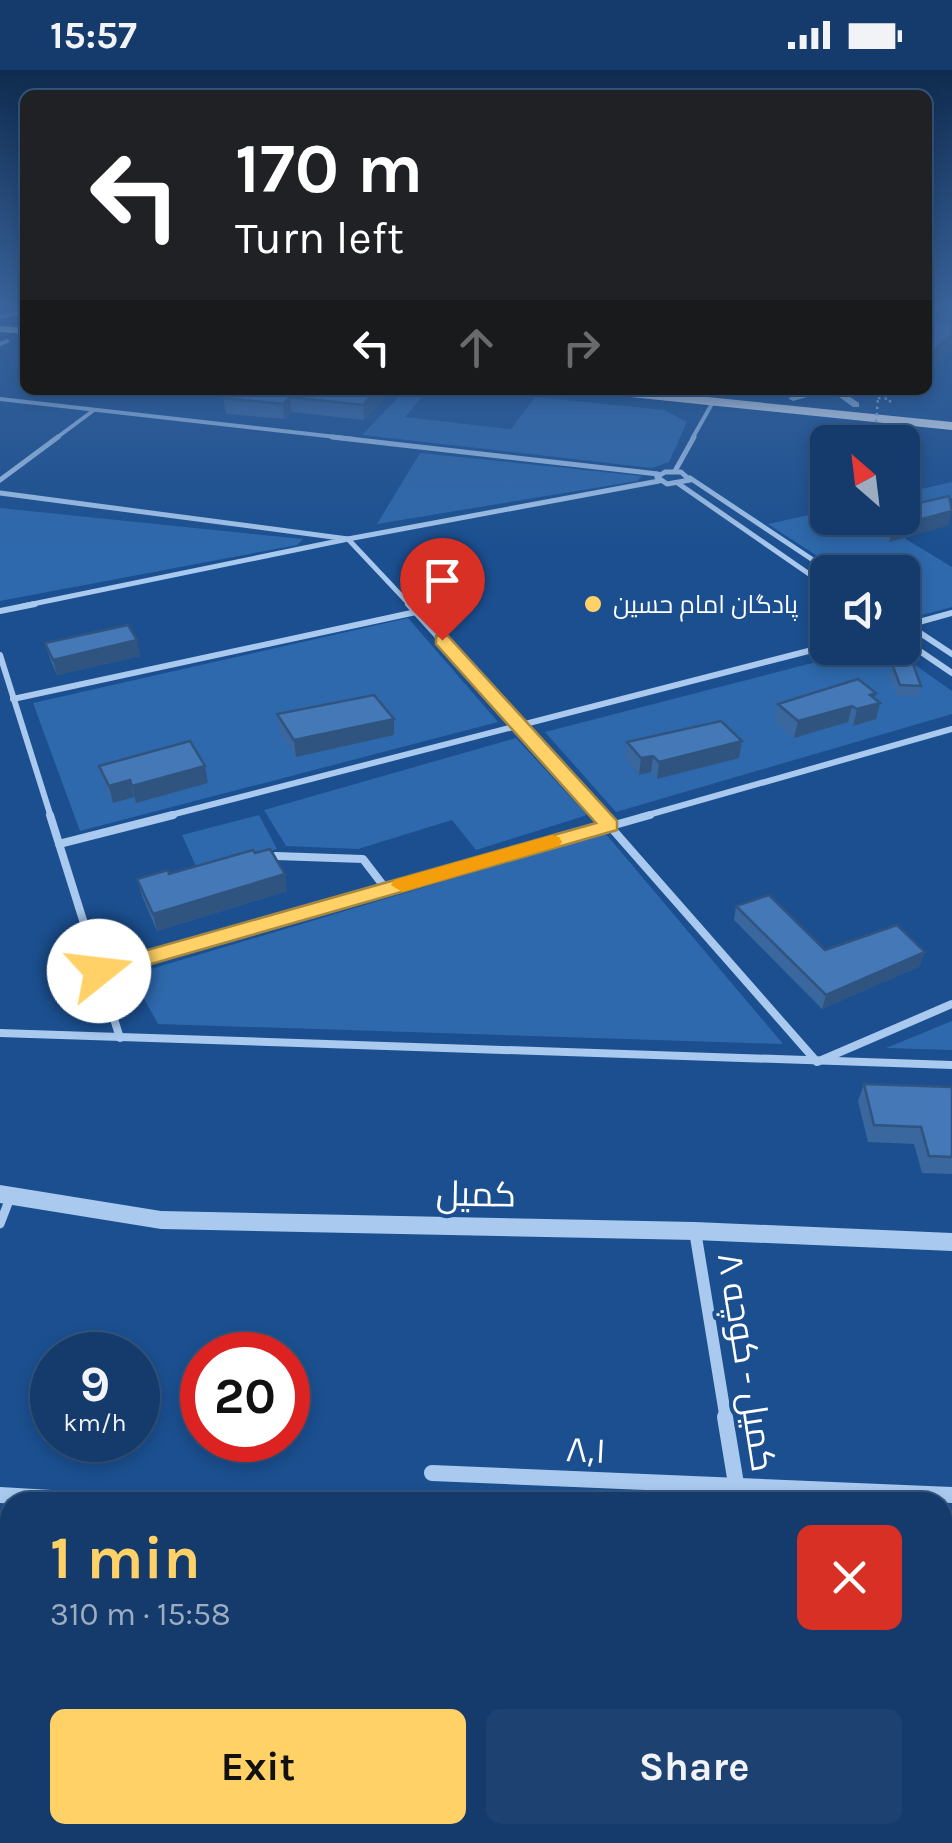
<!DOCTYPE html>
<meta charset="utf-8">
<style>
body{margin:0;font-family:Karla,Cairo,sans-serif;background:#1d4271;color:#f1f3f6;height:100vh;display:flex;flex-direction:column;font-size:38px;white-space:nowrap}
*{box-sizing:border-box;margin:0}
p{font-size:32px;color:#9dadc1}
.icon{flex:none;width:55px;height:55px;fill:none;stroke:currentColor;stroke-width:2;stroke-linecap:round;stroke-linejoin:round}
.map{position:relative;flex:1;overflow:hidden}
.drawer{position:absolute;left:0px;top:1422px;width:952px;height:352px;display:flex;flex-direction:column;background:#143b6b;border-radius:30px 30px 0 0;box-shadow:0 5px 15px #0003,0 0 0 2px #33557e}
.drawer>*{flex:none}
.top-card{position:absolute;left:20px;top:20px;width:912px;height:305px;border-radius:15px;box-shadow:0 5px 15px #0003,0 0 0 2px #33557e;background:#202124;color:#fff;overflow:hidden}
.needle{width:65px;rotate:332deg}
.fabs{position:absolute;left:810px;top:355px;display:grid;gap:20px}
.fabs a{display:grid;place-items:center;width:110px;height:110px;border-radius:15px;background:#143b6b;box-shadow:0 5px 15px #0003,0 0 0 2px #33557e;font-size:50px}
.speed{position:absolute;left:30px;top:1262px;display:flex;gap:20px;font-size:50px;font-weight:700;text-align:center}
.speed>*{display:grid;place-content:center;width:130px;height:130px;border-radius:50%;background:#143b6b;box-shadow:0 5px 15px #0003,0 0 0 2px #33557e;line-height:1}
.speed small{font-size:25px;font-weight:400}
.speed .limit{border:15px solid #d22;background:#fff;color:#111}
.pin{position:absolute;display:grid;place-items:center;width:85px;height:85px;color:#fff;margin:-102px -42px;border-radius:50% 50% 50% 0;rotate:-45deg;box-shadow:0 0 10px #0007}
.pin .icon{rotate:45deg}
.me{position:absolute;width:110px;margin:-55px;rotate:74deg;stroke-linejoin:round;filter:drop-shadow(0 0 8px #0008)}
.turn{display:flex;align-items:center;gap:35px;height:210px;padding:0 50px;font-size:45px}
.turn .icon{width:130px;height:130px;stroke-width:2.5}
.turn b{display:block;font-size:70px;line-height:85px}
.lanes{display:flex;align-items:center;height:95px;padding:0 50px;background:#0003;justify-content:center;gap:50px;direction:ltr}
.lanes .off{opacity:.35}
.round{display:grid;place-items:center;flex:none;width:105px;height:105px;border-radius:15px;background:#1d4271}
.headline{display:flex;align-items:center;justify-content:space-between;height:170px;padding:0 50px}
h1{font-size:60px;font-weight:700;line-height:75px;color:#ffd166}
.action{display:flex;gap:20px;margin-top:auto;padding:20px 50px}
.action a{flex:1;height:115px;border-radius:15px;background:#ffd166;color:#111;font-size:40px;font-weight:700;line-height:115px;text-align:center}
.action a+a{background:#1d4271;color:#f1f3f6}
.status{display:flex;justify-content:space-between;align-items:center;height:70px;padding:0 50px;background:#143b6b;direction:ltr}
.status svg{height:28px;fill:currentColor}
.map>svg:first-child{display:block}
.green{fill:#2e69ad}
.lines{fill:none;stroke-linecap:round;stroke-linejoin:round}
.path{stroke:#a9c9ee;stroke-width:2.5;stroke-dasharray:2.5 4;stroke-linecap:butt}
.service-far4{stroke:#a9c9ee;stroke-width:4}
.service-far3{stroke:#a9c9ee;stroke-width:5}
.service-far2{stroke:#a9c9ee;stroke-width:6}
.service-far1{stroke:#a9c9ee;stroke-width:8}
.service{stroke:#a9c9ee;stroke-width:9}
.minor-far1{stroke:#a9c9ee;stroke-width:12}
.minor{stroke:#a9c9ee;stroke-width:16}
.tertiary{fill:#a9c9ee;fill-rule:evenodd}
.primary{fill:#f0f6ff;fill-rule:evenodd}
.path-bridge{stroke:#a9c9ee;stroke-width:2.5;stroke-dasharray:2.5 4;stroke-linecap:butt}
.wall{fill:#3a679d}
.shaded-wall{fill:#305480}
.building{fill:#4478b7;stroke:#305480;stroke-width:2.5}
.route{fill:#ffd166;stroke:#a68842;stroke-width:2.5}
.slow{fill:#f59e0b}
.poi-dot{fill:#ffd166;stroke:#1b4f8f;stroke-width:4}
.labels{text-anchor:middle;stroke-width:8;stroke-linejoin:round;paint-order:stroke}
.far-poi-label{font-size:25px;fill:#fff;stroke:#1b4f8f;text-anchor:start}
.near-street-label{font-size:35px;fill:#fff;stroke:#1b4f8f}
</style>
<div class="status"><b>15:57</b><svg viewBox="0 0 49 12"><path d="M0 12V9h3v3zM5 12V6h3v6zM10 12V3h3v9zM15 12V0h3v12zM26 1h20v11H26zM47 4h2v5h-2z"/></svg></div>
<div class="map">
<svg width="952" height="1773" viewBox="0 0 952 1773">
<rect width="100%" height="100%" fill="#1b4f8f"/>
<g class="green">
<path d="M405 320H428L405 347 511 359 535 327 664 340 687 352 669 392 652 398 362 365Z"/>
<path d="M420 383H421L642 406 637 411 377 454Z"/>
<path d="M952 412V428L908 439 889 472 904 468 952 497V537L911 548 903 542 902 502H842L768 454 827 441 828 448H902L903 423Z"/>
<path d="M0 438 303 469 297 475 0 531Z"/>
<path d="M408 548 498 652 80 761 33 633Z"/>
<path d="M870 578H891L952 621V644L616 742 545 662Z"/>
<path d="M516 668 587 745 476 780 452 750 358 779 286 776 264 740Z"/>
<path d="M259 745 277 779 198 801 182 765Z"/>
<path d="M605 763 783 974 158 954 131 905Z"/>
<path d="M952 951V980L886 978Z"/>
</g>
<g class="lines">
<path class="path" d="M878 328 890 329V333"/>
<g class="service-far4">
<path d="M0 274 7 271"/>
<path d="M0 329 354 369"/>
<path d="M55 369 94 340"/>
<path d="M692 369 713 332"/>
</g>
<g class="service-far3">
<path d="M332 367 658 404"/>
<path d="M675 401 694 367"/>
<path d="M665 402H681L690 410 667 414 657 407Z"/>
<path d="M690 408 831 502"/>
<path d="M0 410 58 367"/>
<path d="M679 414 828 517"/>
<path d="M0 423 348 469 411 536"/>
<path d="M23 536 348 469 659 411"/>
</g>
<g class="service-far2">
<path d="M408 534 602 747"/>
<path d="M0 541 35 534"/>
<path d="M902 551 952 584"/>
<path d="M908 555 952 543"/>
<path d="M902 569 952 603"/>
<path d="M0 585 51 747"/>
<path d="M13 629 416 542"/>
<path d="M163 747 828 576"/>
<path d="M641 747 952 659"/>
</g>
<g class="service-far1">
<path d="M50 745 120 968"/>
<path d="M600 745 817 992 952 934"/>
<path d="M59 774 173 745"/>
<path d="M276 786 363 789 386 819"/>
<path d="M99 901 650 745"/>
<path d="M0 963 952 995"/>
</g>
<path class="service" d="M0 1154 10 1128"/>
<path class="minor-far1" d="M695 1161 726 1350"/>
<g class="minor">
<path d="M725 1347 739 1432"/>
<path d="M432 1403 952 1425"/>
<path d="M0 1425 119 1432"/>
<path d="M0 1712 10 1713"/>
<path d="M942 1712H952"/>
</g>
<g class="tertiary">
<path d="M25 240V244L0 249V245Z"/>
<path d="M816 320H832L793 331 788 328Z"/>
<path d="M838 320H846V324L859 333V337H853L839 327Z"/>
<path d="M0 1115 161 1141 695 1152 952 1163V1181L695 1170 161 1159 0 1133Z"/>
</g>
<g class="primary">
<path d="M0 256 25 258V264L0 262Z"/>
<path d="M595 320H638L952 352V360L601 324Z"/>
</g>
<path class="path-bridge" d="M876 352 878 328"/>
</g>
<g class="wall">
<path d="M952 236V279L928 302V251L937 250 940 239Z"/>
<path d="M25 288V309H21L17 292Z"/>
<path d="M390 323 364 350 292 342 284 349 226 344 223 328Z"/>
<path d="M952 437 949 455 889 472 868 459 870 448H902Z"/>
<path d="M45 573 140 586 57 605 50 589Z"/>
<path d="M892 594 921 616 918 627 897 626 889 604Z"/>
<path d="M876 623 875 629 880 633 876 649 853 656 848 652 794 668 774 651 778 634Z"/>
<path d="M277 644 394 665 296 687 279 661Z"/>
<path d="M742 671 739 688 657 709 651 702 639 705 625 689 627 672Z"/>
<path d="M99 696H205L208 713 136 733 134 727 113 733 103 712Z"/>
<path d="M255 783 287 821 157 861 142 826 137 809 169 804Z"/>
<path d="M736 836 825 880 920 896 822 939 734 850Z"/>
<path d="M864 1014 952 1017V1104L922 1103 914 1074 868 1072 858 1031Z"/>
</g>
<g class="shaded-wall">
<path d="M952 264V279L928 302V286Z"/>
<path d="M377 320H390V323L364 350 363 335Z"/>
<path d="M290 327 292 342 284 349 283 334Z"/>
<path d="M952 441 949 455 889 472 892 457Z"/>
<path d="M137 570 140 586 57 605 53 590Z"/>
<path d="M876 623 873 635 880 633 876 649 853 656 857 639 870 625Z"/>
<path d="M852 636 848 652 794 668 798 651Z"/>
<path d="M394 649V665L296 687 294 670Z"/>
<path d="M742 671 739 688 657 709 659 692Z"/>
<path d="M653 686 651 702 639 705 641 688Z"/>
<path d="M205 696 208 713 136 733 132 716Z"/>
<path d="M130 710 134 727 113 733 109 716Z"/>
<path d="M285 804 287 821 157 861 153 844Z"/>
<path d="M925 882 920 896 822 939 826 925Z"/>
</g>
<g class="building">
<path d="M944 236H952V241L940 239Z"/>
<path d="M929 249 952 251V264L928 286V251Z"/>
<path d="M233 320H377L363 335 290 327 283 334 223 328Z"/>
<path d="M949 426 952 441 892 457 876 448H902V437Z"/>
<path d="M128 555 137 570 53 590 45 573Z"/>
<path d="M892 594H913L921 616 900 615Z"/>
<path d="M858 609 876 623 870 625 880 633 857 639 852 636 798 651 778 634Z"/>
<path d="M374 625 394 649 294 670 277 644Z"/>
<path d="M721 651 742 671 659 692 653 686 641 688 627 672Z"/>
<path d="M190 671 205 696 132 716 130 710 109 716 99 696Z"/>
<path d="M270 779 285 804 153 844 137 809 168 800 169 804 253 780 255 783Z"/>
<path d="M769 825 825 880 897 855 925 882 826 925 736 836Z"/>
<path d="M864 1014 952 1017V1087L929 1086 921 1057 874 1055Z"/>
</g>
<linearGradient id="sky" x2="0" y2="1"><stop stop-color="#0f2b4f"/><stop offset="0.49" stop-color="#39639b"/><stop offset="1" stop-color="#39639b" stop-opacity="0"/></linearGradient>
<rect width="952" height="484" fill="url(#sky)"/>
<path class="route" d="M436 566H448L617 751V760L99 909 91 907 87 901 91 896 596 753 436 574Z"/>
<path class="slow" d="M552 765 559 767 562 772 559 776 402 822 391 815 394 810Z"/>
<circle class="poi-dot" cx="593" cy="534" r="10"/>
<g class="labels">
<g class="far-poi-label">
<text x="613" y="543">پادگان امام حسین</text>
</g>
<g class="near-street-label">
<text transform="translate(476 1124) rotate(1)" y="12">کمیل</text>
<text transform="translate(747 1292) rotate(81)" y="12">کمیل - کوچه ۸</text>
<text transform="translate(586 1380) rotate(3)" y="12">۸٫۱</text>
</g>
</g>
</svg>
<div class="fabs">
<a><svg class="needle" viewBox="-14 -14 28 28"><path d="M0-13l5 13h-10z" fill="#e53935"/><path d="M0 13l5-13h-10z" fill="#9dadc1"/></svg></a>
<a><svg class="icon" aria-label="sound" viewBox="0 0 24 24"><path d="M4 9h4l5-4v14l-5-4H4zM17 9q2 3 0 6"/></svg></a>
</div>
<div class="speed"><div>9<small>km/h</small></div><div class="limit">20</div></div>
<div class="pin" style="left:442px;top:570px;background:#d93025"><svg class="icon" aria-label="arrive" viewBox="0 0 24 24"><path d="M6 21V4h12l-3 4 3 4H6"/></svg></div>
<svg class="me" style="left:99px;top:901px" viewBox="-20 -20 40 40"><circle r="19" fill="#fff"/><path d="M0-13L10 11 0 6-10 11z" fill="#ffd166"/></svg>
<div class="top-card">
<div class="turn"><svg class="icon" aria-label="left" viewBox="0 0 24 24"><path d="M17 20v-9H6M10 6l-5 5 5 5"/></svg><div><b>170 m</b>Turn left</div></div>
<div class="lanes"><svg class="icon" aria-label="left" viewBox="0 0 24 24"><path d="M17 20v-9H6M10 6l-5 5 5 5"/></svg><svg class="icon off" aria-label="ahead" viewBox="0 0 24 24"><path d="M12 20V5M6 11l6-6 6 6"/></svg><svg class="icon off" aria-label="right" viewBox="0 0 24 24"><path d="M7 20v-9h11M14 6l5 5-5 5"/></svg></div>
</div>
<section class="drawer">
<div class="headline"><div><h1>1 min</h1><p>310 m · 15:58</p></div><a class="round" style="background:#d93025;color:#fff"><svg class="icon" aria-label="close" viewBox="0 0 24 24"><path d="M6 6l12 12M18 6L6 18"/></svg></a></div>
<div class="action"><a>Exit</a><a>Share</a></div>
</section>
</div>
